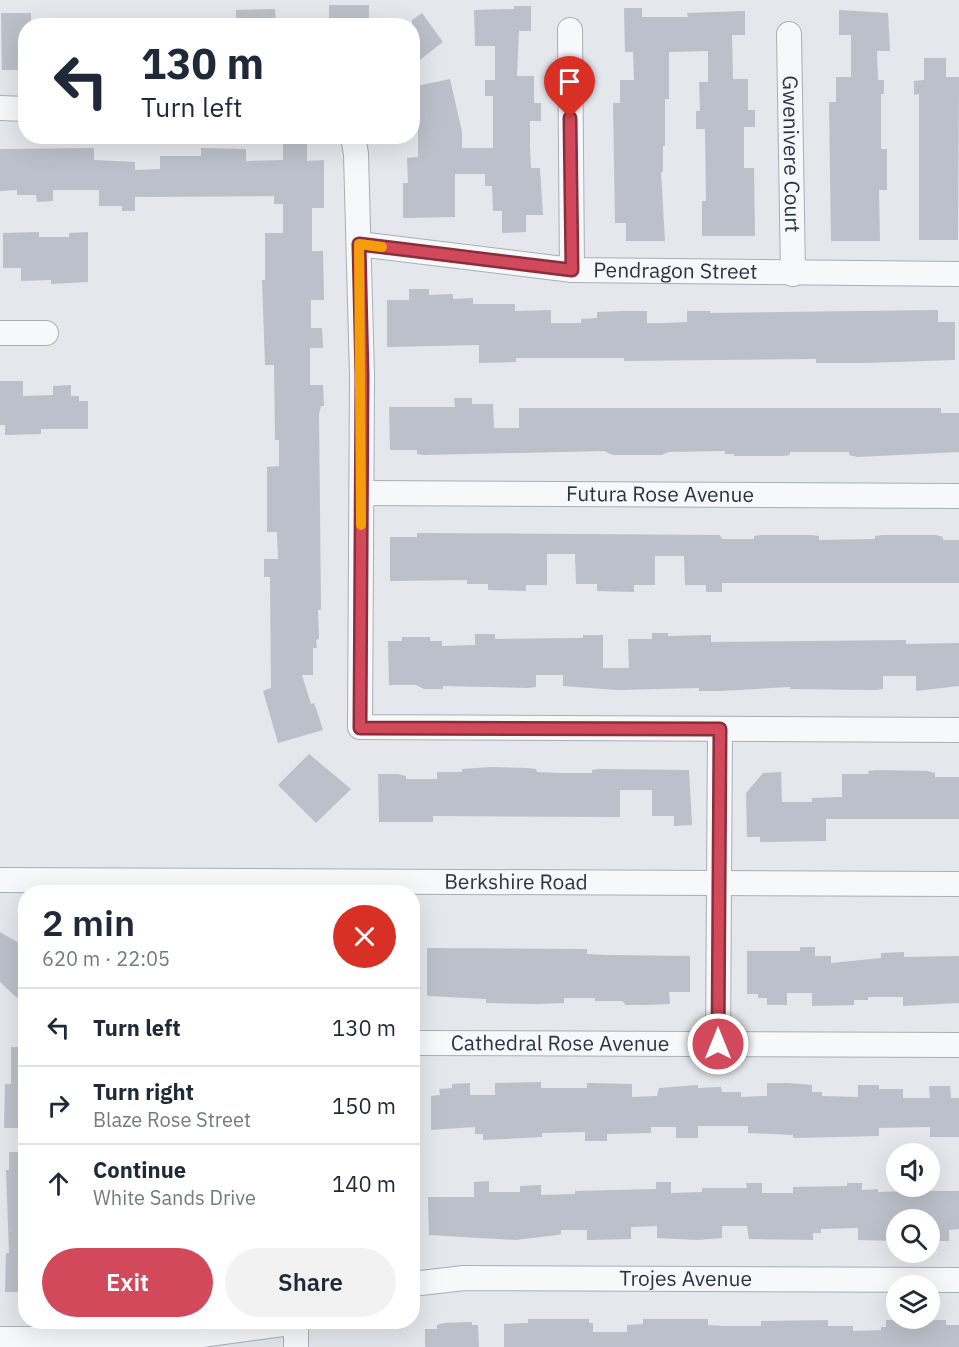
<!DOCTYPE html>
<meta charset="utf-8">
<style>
body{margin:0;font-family:"IBM Plex Sans",sans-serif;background:#f2f2f3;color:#1f2937;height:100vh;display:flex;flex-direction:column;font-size:22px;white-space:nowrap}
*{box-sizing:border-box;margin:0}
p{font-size:20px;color:#747a83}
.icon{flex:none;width:33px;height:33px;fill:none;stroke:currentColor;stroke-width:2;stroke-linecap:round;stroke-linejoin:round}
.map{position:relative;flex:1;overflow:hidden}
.details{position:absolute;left:18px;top:885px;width:402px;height:444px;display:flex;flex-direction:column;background:#fff;border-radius:24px;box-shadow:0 6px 24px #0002}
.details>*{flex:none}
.hud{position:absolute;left:18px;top:18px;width:402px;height:126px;border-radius:24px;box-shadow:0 6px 24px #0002;background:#fff;color:#1f2937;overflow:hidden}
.fabs{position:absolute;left:886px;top:1143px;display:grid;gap:12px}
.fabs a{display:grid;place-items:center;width:54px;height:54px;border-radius:50%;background:#fff;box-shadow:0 6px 24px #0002;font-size:30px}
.pin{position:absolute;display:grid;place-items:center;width:51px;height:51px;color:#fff;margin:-62px -26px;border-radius:50% 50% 50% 0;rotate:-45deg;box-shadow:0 0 6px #0007}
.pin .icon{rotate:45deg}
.me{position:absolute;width:66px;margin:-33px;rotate:0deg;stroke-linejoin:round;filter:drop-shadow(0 0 4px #0008)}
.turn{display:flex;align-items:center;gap:21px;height:126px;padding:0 24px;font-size:27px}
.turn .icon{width:78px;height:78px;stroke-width:2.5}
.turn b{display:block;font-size:42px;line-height:51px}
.round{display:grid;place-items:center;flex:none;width:63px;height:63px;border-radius:32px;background:#f2f2f3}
.summary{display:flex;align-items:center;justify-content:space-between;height:102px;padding:0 24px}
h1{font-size:36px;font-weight:600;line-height:45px}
.button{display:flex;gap:12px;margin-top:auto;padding:12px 24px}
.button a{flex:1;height:69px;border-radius:36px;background:#d1495b;color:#fff;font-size:24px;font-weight:600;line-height:69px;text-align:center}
.button a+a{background:#f2f2f3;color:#1f2937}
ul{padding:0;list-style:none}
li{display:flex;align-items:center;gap:18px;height:78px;padding:0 24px;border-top:2px solid #e0e1e3}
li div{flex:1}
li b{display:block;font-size:22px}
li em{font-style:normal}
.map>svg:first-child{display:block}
.building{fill:#bbc0ca}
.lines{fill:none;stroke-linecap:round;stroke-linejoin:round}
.minor-casing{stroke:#a9aeb7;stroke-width:26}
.minor{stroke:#f7f8fa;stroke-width:24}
.route-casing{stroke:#882f3b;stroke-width:15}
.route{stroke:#d1495b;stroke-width:10}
.slow{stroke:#f59e0b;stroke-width:10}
.labels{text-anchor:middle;stroke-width:4.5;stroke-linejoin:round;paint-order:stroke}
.street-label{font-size:21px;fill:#2b3445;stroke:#f4f6f9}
</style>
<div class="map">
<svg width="959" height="1347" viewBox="0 0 959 1347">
<rect width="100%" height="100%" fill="#e4e7ec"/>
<g class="building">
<rect x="329" y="5" width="40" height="21"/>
<path d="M514 6H531V31H519L517 76H534V103H541V121H530V147L531 168H540L543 215H526V232L502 233V211H493L492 186H485V174H455V217L403 218V183H408L407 158 418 157V128L412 129V87L450 79 462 132V148H493V96H485V80H495V46H475L474 10 514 9Z"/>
<path d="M624 8H642V17H688L687 13 745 11V35H732L733 79H748V110H755V127H744V168H754L755 236H702V201H706L705 129H696V111H700L699 82H708V51L669 52V99H665V146H663V172H661L665 241H626V223H615L613 103H620V80H634L633 52H625Z"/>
<path d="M275 9 276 26H236V10Z"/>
<path d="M839 10 888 13 890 51H877L878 80H884V94H881V149H887V190H879L880 241H831L829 102H836V77H851V35H839Z"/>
<path d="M1 13H31V26H26V58H20V70H2Z"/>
<path d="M422 13 443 42 412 66V20Z"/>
<path d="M924 58H946V77H959L958 240H919V94L914 95V81L924 80Z"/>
<path d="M307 142V161L324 160V208H312V251H323L324 300H311V328H322L323 348H310V385H323L324 406H321L319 414 321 610H318L319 639 316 640 317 648H313V675H302L311 704 314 703 317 711 323 730 278 743 263 691 271 688 270 577H264V559H278L277 532H267V467L279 466V440H275L274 365H265L262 280H265V233H283V204H274V196L135 197V211H122V206H99V190H53V201L37 202 36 195H17V190L0 191V149L94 148V160L135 162V170L160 169V156H201V148L246 149V161L283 160V143Z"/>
<path d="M39 232V237H69V233L88 232V282L51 284V280L21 281V268H3V233Z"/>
<path d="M409 289H429V295L453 294V299L473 298V304H515V311L551 310V323H581V319L597 318V312L623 311H647V323H664L687 322V311H710V313L938 310V322H955V360L865 363H816V359L624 361V358H516V362L479 363V345L387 347V300H409Z"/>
<path d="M0 381H23V396L53 395V386L71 385V396H79V401H88V429H41V434L5 435V425H0Z"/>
<path d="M454 398H472V404H493L494 428H519V408H941V413H959V452L857 457 849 455V452H790V455L783 456H734V454H725V451L669 452 661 455H613L604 451 424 455 417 454V450H390L389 407H455Z"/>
<path d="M417 533 720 535 722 539H754V536L761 535H811L819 536V540L875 539V536L883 535H936L943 537V540H959V583H722V592H706V585H685L684 556H655V585H634V592L597 591V584H576L575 554H547V585H526V591L488 590V584H467V580L390 581V537H417Z"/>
<path d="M652 633H668V636L711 635V642L906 640V644L959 643V686L916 691V676H883V689L875 690 790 689V687L720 691H699V688L617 690 563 686V675H536V687L528 688 443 686V689H424L416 685H389L388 641H402V637H430V641H442V646L475 645V634H495V639L583 638V635H603V668H629L628 639H652Z"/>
<path d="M309 754 351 789 316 823 278 785Z"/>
<path d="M490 767 527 768 536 769 537 772 562 773H592V770L600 769 689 770 692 825 674 826V816H652V790H620V817L433 816V822H379L378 774H397L406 776V779H437V772H462V769Z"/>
<path d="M877 770 927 771 935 773V777H959V819H826V841L760 842V837H747L746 793 763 773 781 772 782 802H812V798L842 797V774H869L868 771Z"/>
<path d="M0 932 26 947V989L17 998 0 982Z"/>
<path d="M800 947H815V956H831V963L881 958V953L904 952V957L959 956V1003L903 1006V997H868V1000H854V1005L812 1006V993H787V1005H767V998H758V994H747V951H800Z"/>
<path d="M427 948 587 949V954L606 955 690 956V992H669L670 1004 645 1005H626L622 1001H595V998H564V1003L538 1004 486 1003V999L429 996 427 995Z"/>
<path d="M11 1047H26V1128H4L5 1084H11Z"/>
<path d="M541 1082V1088H587V1083L632 1084V1097L657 1096 659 1088 698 1085V1088L721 1087 722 1092H741V1097L767 1096V1083H788L812 1085V1092H822V1096L858 1097V1085H879V1089H903V1098H930L929 1086H950L951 1098H959V1137H930V1127L879 1128V1136L793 1138V1135L748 1133V1126H698V1138H676V1127H651V1133L607 1134V1141H585V1132L542 1133V1137L483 1140V1134H475V1127L431 1130V1096L440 1095 439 1089 452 1088V1084L470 1083V1095H495V1083Z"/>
<path d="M9 1152H26V1292H5L6 1253H9L6 1170H9Z"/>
<path d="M489 1181V1192H520V1186L541 1185V1195L575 1194V1191L656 1189V1182H671V1193L702 1192V1188H747L746 1183H762V1193H793V1187L847 1186V1183H862V1190L878 1189V1192L908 1191V1186H925V1191H959V1229L949 1230V1241H930V1220H897V1241L858 1240V1228L821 1229V1233H813V1240L749 1239 747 1226H722V1238L697 1240 657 1238V1226L631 1227V1239L587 1240V1230H561V1234L558 1235 515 1240 429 1235 428 1197H474V1182Z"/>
<path d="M528 1319H589V1323H593V1332H627V1325L643 1324V1319H708V1325L724 1326H761V1321L828 1320V1326H853V1331L881 1330V1327H886V1320H946V1325H959V1347H504V1324L528 1323Z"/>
<path d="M472 1322V1325H478L479 1347H425V1329H437V1325L443 1323Z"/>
</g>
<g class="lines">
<g class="minor-casing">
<g id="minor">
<path d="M570 30 572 270"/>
<path id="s1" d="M789 34 793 274"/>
<path d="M0 108 26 109"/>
<path d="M353 136 356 154 362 376 360 727 959 730"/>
<path id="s2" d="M359 244 572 270 959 274"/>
<path d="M0 333H46"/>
<path id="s3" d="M362 493 959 496"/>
<path id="s4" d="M0 880 959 884"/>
<path id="s5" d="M412 1043 959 1045"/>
<path d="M718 1044 720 729"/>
<path id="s6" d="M412 1284 464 1278 959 1280"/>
<path d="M296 1322V1347"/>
<path d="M0 1339H173L298 1322"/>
</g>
</g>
<use href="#minor" class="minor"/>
</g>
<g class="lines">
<g class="route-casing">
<path id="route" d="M570 118 572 270 359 244 362 376 360 728 720 729 718 1044"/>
</g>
<use href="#route" class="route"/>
<path class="slow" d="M361 525 359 244 382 247"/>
</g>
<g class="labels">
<g class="street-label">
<text dy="7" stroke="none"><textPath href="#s1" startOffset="120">Gwenivere Court</textPath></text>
<text dy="7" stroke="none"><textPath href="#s2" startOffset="318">Pendragon Street</textPath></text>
<text dy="7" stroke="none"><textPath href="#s3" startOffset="298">Futura Rose Avenue</textPath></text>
<text dy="7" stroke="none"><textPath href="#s4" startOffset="516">Berkshire Road</textPath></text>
<text dy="7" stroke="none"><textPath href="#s5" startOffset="148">Cathedral Rose Avenue</textPath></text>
<text dy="7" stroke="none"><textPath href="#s6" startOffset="274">Trojes Avenue</textPath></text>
</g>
</g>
</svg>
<div class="fabs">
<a><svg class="icon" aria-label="sound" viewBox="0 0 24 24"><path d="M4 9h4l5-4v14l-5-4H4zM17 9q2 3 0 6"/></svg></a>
<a><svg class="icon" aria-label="search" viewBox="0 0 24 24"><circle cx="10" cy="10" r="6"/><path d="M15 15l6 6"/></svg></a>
<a><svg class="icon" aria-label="layers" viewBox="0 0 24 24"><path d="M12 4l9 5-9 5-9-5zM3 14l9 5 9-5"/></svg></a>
</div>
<div class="pin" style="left:570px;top:118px;background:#d93025"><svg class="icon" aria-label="arrive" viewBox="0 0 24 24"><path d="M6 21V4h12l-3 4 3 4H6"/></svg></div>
<svg class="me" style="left:718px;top:1044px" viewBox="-20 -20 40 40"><circle r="17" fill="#d1495b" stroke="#fff" stroke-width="3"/><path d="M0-11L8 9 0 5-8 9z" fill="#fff"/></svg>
<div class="hud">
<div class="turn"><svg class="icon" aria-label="left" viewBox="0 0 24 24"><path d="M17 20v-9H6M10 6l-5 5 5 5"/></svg><div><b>130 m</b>Turn left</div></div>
</div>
<section class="details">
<div class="summary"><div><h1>2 min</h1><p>620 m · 22:05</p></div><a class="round" style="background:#d93025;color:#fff"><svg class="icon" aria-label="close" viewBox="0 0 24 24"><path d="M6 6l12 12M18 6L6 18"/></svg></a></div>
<ul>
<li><svg class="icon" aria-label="left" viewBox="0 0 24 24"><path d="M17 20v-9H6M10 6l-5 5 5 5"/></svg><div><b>Turn left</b></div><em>130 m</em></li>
<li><svg class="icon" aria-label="right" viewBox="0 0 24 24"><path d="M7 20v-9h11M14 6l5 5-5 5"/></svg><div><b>Turn right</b><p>Blaze Rose Street</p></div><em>150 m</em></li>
<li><svg class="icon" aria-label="ahead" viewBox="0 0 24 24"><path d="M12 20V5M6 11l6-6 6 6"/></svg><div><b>Continue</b><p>White Sands Drive</p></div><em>140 m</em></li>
</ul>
<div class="button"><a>Exit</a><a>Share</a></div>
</section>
</div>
